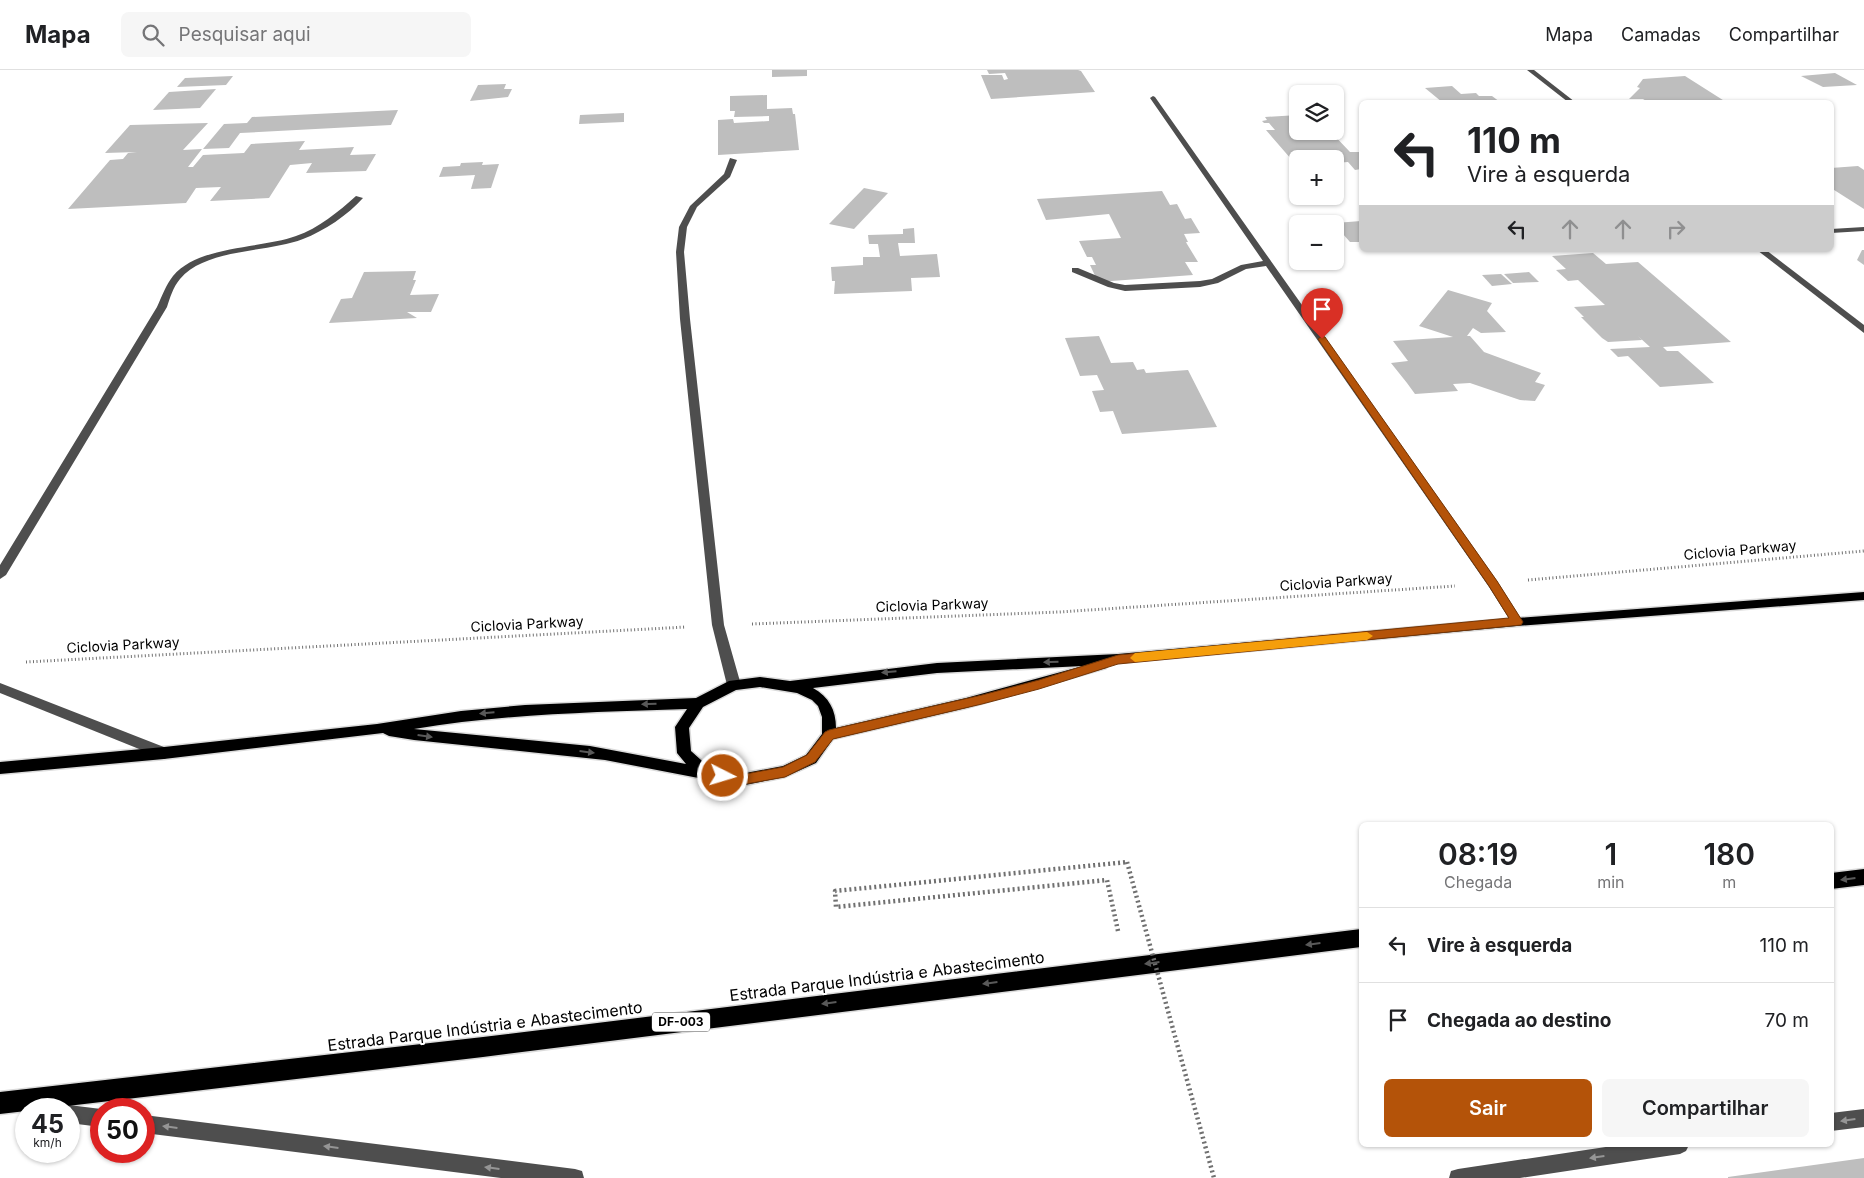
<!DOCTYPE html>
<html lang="pt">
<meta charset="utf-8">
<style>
body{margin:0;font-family:Inter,sans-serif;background:#f6f6f6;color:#202124;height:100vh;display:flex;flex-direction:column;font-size:19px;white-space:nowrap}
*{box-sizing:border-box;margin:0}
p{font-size:16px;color:#757577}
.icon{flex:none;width:28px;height:28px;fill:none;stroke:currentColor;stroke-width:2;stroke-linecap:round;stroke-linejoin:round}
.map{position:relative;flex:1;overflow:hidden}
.side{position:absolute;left:1359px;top:752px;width:475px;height:325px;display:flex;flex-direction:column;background:#fff;border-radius:8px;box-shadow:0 1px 4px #0004}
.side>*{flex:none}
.top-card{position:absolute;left:1359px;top:30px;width:475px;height:152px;border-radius:8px;box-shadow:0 1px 4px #0004;background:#fff;color:#202124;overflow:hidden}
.tools{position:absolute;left:1289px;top:15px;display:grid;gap:10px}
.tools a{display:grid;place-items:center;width:55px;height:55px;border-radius:8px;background:#fff;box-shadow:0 1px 4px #0004;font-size:25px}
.speed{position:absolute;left:15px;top:1028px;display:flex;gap:10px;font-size:25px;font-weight:700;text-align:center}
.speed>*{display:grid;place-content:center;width:65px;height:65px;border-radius:50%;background:#fff;box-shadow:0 1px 4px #0004;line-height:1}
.speed small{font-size:12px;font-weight:400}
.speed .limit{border:8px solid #d22;background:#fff;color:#111}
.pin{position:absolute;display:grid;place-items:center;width:42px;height:42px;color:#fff;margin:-51px -21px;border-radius:50% 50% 50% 0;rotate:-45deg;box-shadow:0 0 5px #0007}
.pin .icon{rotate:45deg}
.me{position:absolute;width:55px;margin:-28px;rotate:95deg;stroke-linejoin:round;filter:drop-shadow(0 0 4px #0008)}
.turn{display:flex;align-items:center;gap:18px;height:105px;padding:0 25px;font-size:22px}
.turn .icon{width:65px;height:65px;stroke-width:2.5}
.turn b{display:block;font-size:35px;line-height:42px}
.lanes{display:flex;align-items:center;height:48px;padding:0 25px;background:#0003;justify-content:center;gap:25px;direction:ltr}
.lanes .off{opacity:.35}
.eta{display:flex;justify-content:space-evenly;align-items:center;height:85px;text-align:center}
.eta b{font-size:30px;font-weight:600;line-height:35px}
.button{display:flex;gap:10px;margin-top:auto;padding:10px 25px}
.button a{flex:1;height:58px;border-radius:8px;background:#b45309;color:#fff;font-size:20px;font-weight:600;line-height:58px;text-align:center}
.button a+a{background:#f6f6f6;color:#202124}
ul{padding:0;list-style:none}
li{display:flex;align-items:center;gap:15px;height:75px;padding:0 25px;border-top:1px solid #e0e0e0}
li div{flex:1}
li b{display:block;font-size:19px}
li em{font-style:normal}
header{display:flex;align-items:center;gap:30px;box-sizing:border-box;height:70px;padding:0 25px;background:#fff;border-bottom:1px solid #e0e0e0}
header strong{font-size:24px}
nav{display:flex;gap:28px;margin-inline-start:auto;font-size:18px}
.search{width:350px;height:45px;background:#f6f6f6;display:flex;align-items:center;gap:12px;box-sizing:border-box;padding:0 18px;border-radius:8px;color:#757577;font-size:19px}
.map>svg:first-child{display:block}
.building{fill:#bebebe}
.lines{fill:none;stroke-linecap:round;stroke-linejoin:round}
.major-casing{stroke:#dbdbdb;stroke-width:3}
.highway-casing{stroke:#dbdbdb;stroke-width:3}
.path-far1{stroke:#707070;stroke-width:3;stroke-dasharray:1 2.5;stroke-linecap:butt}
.path{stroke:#707070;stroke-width:4.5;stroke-dasharray:2 3;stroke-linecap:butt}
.minor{fill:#4e4e4e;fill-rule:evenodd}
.major{fill:#000;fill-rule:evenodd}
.highway{fill:#000;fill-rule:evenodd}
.path-bridge{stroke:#707070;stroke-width:4.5;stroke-dasharray:2 3;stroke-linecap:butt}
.oneway{fill:#595959}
.oneway2{fill:#959595}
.route{fill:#b45309;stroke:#753606}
.slow{fill:#f59e0b}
.labels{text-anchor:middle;stroke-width:4;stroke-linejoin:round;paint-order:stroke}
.shield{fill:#fff;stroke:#4c4c4c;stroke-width:1}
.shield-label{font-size:12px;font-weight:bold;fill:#000}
.street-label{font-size:14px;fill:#000;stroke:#fff}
.near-street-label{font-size:16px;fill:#000;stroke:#fff}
</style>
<header>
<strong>Mapa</strong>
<div class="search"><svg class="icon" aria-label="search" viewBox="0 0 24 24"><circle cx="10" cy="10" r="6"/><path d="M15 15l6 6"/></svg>Pesquisar aqui</div>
<nav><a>Mapa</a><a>Camadas</a><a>Compartilhar</a></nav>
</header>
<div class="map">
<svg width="1864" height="1108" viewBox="0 0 1864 1108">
<rect width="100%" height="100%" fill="#fff"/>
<g class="building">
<path d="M772 0H807V6L772 7Z"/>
<path d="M987 0H1078L1081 1 1095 22 991 29 981 5H1002L1004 10 1008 9 1005 3 989 4Z"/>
<path d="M1835 3 1857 15 1823 17 1801 6Z"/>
<path d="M233 6 226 15 177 17 185 8Z"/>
<path d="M1685 6 1726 32H1648L1643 29H1629L1640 18 1637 17 1643 9Z"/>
<path d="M506 14 504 19H512L508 27 470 31 478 15Z"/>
<path d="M1452 16 1461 24 1476 23 1479 26H1492L1500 32H1442L1425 18Z"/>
<path d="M216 19 200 38 153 40 169 22Z"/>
<path d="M767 25V39L792 38 793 44H795L799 80 718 85V50L733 49 734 53 769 51V46L734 47 735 41H730V26Z"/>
<path d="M398 40 391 55 240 63 229 78 203 79 224 54 247 53 252 47Z"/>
<path d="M624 43V52L579 54 580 45Z"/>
<path d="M1298 45V61H1330L1350 82H1359L1361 85V99L1355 100 1348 92 1335 93V89H1298V97L1266 60H1275L1269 53H1264L1262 51 1267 50 1265 47Z"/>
<path d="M208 53 183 80 202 79 188 97H193L203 85 244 83 251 74 305 71 299 80 354 77 350 85 376 84 366 101 306 103 312 93 290 95 269 128 210 131 221 117 196 118 186 133 68 139 110 90 123 89 128 83 137 82 105 83 130 55Z"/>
<path d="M483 92 482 95 499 94 491 118 471 119 475 105 439 107 443 97 460 96 461 93Z"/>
<path d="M1858 96 1864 100V139L1831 118V98Z"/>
<path d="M864 118 888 123 854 159 829 154Z"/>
<path d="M1162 121 1170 135 1177 134 1185 149 1191 148 1200 163 1184 164 1188 172H1186L1187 174 1198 192H1185L1193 205 1098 212 1090 195H1096L1092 187H1087L1079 171 1121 168 1109 144 1046 150 1037 129Z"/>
<path d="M1361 151V172H1350L1335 155V153Z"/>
<path d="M914 158 915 173H898L900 186 937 184 940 207 911 208 912 221 834 224 835 211H832L831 197 863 195V187H880L878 174H869L868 165 903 164V159Z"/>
<path d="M1862 180H1864V195L1857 190Z"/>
<path d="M1593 183 1606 194 1638 192 1731 272 1663 277 1667 281H1678L1714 313 1660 317 1628 286 1618 287 1610 279 1650 277 1638 266 1642 270 1608 272 1602 268 1581 247H1584L1574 237 1605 235 1578 210 1568 211 1556 200 1566 199 1552 186Z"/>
<path d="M416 201 413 210H416L410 225 439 224 431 242H407L417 248 329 253 341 229 352 228 364 202Z"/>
<path d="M1529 202 1539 212 1513 213 1504 204Z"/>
<path d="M1501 204 1512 214 1492 216 1482 205Z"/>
<path d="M1448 220 1492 233 1487 241 1506 262 1481 263 1473 258 1467 266H1470L1484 282 1541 303 1535 312 1545 315 1535 331 1520 330 1470 313 1453 314 1458 321 1415 324 1407 313 1391 293 1408 291 1393 271 1453 267 1419 256Z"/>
<path d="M1099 266 1111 293 1133 292 1137 300 1144 299 1146 303 1188 300 1217 357 1122 364 1113 341 1100 342 1092 321 1104 320 1097 305 1080 306 1065 268Z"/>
<path d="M1864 1088V1108H1728V1107Z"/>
</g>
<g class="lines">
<g class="major-casing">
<path id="major" d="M1864 522V530L1517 556 1107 594 1106 598 966 638 833 669 816 693 785 707 740 716 605 690 414 670 389 666 383 663 164 689 0 704V692L164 677 377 654 461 641 525 635 696 628 729 611 760 607 790 611 937 593 1118 584 1517 548ZM1083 596 966 628 836 658C836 640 829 627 813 618L937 603ZM760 617 797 623 812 630 818 636 822 647V664L806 685 783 696 740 704 710 698 691 681 689 658 703 637 736 620ZM687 639 675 657 677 683 686 694 590 676 414 659C504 644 595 642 687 639Z"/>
</g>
<g class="highway-casing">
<g id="highway">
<path d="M1864 799V815L1831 819V803Z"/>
<path d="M1361 859V877L483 987 42 1039H26V1041L0 1044V1022L483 967Z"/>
</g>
</g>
<g class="path-far1">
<path d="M1528 510 1864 481"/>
<path d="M752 554 1059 542 1455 516"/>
<path d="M26 592 686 557"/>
</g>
<path class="path" d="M1118 861 1107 810 836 837 835 821 1127 792"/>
<g class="minor">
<path d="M1527 0H1534L1575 32H1568Z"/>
<path d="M1153 26 1155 27 1497 511 1523 552 1521 555H1513L1489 517 1266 196 1246 199 1218 213 1200 217 1125 221 1108 217 1072 202V198H1078L1114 213 1125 215 1200 211 1212 209 1241 195 1263 191 1150 28Z"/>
<path d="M730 88 737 90 730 107 697 137 687 157 684 182 690 249 724 555 741 615 739 619H729L727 615 712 555 680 249 676 182 679 157 690 136 724 104Z"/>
<path d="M356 126 363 128C348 145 324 161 303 169 267 183 206 178 180 209 173 217 170 228 167 237L6 505 0 509V495L157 237C162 226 166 215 173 206 199 175 260 179 296 166 319 158 338 142 356 126Z"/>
<path d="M1864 157V161L1831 163V159Z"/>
<path d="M1757 180H1766L1864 255V263Z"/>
<path d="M0 613 169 679 171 683 169 687 164 689 159 687 0 623Z"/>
<path d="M69 1035 101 1039V1057L69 1053V1039H62Z"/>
<path d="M1864 1039V1057L1831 1061V1043Z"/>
<path d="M144 1045 575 1099 582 1101 584 1108H501L144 1063Z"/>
<path d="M1619 1075H1689L1686 1081 1680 1084 1520 1108H1449L1451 1101 1458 1099Z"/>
</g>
<use href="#major" class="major"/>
<use href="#highway" class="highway"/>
<path class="path-bridge" d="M1127 792 1214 1108"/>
</g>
<defs><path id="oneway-solid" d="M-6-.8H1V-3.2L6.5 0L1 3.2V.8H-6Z" transform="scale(1.25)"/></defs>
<g class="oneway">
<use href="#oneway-solid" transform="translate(1051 592) rotate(178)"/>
<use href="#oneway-solid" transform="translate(889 602) rotate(175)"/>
<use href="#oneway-solid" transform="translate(649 634) rotate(178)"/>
<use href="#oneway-solid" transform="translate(487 643) rotate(175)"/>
<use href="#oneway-solid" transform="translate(425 666) rotate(8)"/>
<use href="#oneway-solid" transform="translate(587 682) rotate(7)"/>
<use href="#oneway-solid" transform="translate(1848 809) rotate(173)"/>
<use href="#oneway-solid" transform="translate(1313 874) rotate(173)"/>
<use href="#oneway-solid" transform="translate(1152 893) rotate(173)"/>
<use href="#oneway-solid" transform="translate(990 913) rotate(173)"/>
<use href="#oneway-solid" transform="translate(829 933) rotate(173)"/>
</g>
<g class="oneway2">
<use href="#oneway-solid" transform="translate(1848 1050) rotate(172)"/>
<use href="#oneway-solid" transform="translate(170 1057) rotate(-173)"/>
<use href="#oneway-solid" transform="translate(331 1077) rotate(-173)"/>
<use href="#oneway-solid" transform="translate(1597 1087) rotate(172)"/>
<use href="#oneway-solid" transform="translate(492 1098) rotate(-173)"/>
</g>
<path class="route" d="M1322 266 1325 267 1497 511 1523 552 1521 555 1118 594 1039 619 982 634 833 669 815 692 785 707 740 715 719 710 717 706 719 703 723 701 740 705 783 697 807 685 825 662 829 660 982 625 1039 610 1118 585 1509 548 1489 516 1318 269Z"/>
<path class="slow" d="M1367 562 1373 566 1367 570 1135 592 1130 588 1135 583Z"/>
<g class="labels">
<rect class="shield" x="652" y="942.5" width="58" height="19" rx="4"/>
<g class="shield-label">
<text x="681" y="956">DF-003</text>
</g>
<g class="street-label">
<text transform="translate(1740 480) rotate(-5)" y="5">Ciclovia Parkway</text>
<text transform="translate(1336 512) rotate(-4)" y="5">Ciclovia Parkway</text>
<text transform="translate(932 535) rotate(-2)" y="5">Ciclovia Parkway</text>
<text transform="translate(527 554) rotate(-3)" y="5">Ciclovia Parkway</text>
<text transform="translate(123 575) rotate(-3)" y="5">Ciclovia Parkway</text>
</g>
<g class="near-street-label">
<text transform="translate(887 906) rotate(-7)" y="6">Estrada Parque Indústria e Abastecimento</text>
<text transform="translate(485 956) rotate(-7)" y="6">Estrada Parque Indústria e Abastecimento</text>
</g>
</g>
</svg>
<div class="tools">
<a><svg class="icon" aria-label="layers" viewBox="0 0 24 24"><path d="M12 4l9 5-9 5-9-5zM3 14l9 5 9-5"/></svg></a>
<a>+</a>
<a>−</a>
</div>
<div class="speed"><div>45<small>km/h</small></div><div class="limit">50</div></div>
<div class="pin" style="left:1322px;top:269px;background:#d93025"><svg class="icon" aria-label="arrive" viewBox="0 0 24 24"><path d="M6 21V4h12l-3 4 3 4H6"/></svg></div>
<svg class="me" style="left:723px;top:706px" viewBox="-20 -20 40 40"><circle r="17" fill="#b45309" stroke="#fff" stroke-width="3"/><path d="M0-11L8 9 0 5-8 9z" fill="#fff"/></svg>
<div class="top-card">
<div class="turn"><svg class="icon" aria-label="left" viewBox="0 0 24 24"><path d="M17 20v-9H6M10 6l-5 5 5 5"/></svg><div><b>110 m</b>Vire à esquerda</div></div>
<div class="lanes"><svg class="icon" aria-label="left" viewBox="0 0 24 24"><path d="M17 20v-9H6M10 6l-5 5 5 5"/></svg><svg class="icon off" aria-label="ahead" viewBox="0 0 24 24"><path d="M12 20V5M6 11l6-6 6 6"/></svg><svg class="icon off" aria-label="ahead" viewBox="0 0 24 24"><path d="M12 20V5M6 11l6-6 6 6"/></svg><svg class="icon off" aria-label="right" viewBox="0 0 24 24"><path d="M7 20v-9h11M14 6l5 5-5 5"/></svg></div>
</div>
<section class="side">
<div class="eta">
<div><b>08:19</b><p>Chegada</p></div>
<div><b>1</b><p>min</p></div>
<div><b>180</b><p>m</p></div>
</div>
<ul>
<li><svg class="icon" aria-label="left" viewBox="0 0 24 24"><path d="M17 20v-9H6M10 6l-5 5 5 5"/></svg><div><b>Vire à esquerda</b></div><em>110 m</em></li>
<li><svg class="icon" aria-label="arrive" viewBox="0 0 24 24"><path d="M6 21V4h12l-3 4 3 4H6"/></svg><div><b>Chegada ao destino</b></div><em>70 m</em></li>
</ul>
<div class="button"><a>Sair</a><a>Compartilhar</a></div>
</section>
</div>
